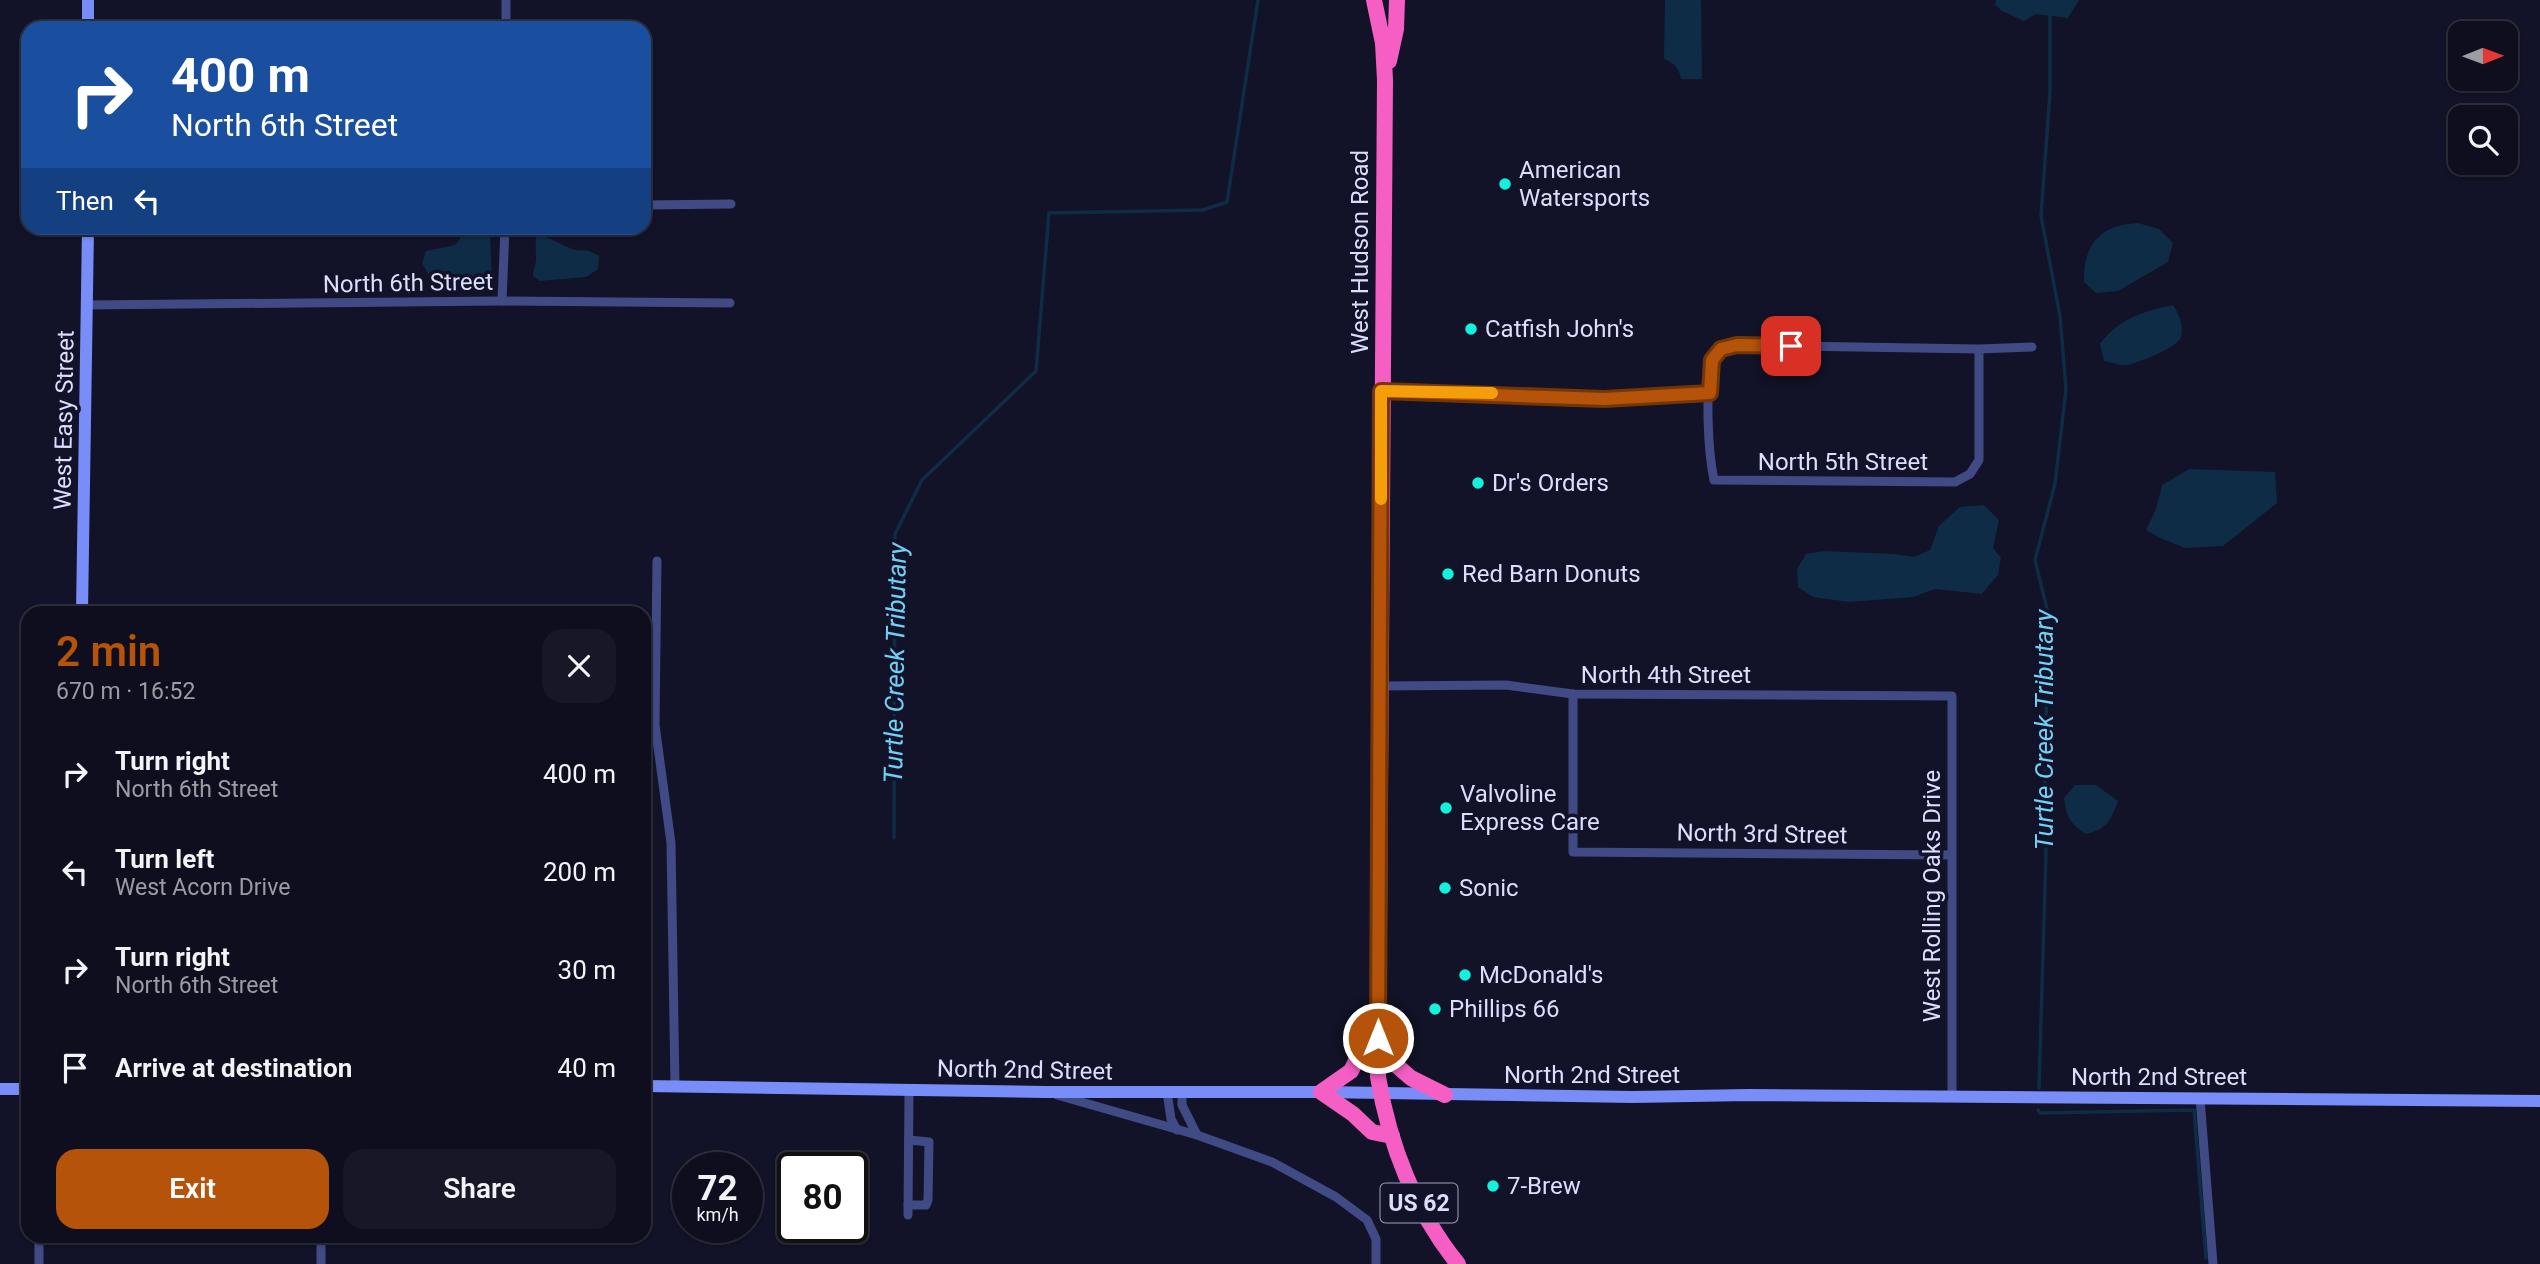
<!DOCTYPE html>
<meta charset="utf-8">
<style>
body{margin:0;font-family:Roboto,sans-serif;background:#171727;color:#f1f3f6;height:100vh;display:flex;flex-direction:column;font-size:26px;white-space:nowrap}
*{box-sizing:border-box;margin:0}
p{font-size:23px;color:#9b9ca4}
.icon{flex:none;width:38px;height:38px;fill:none;stroke:currentColor;stroke-width:2;stroke-linecap:round;stroke-linejoin:round}
.map{position:relative;flex:1;overflow:hidden}
.panel{position:absolute;left:21px;top:606px;width:630px;height:637px;display:flex;flex-direction:column;background:#0e0e1e;border-radius:21px;box-shadow:0 2px 5px #0004,0 0 0 2px #2e2e3c}
.panel>*{flex:none}
.banner{position:absolute;left:21px;top:21px;width:630px;height:214px;border-radius:21px;box-shadow:0 2px 5px #0004,0 0 0 2px #2e2e3c;background:#1a4fa0;color:#fff;overflow:hidden}
.needle{width:46px;rotate:89deg}
.buttons{position:absolute;left:2448px;top:21px;display:grid;gap:14px}
.buttons a{display:grid;place-items:center;width:70px;height:70px;border-radius:14px;background:#0e0e1e;box-shadow:0 2px 5px #0004,0 0 0 2px #2e2e3c;font-size:35px}
.speed{position:absolute;left:672px;top:1152px;display:flex;gap:14px;font-size:35px;font-weight:700;text-align:center}
.speed>*{display:grid;place-content:center;width:91px;height:91px;border-radius:50%;background:#0e0e1e;box-shadow:0 2px 5px #0004,0 0 0 2px #2e2e3c;line-height:1}
.speed small{font-size:18px;font-weight:400}
.speed .limit{border:4px solid #111;border-radius:10px;background:#fff;color:#111}
.pin{position:absolute;display:grid;place-items:center;width:60px;height:60px;color:#fff;margin:-30px;border-radius:14px;box-shadow:0 4px 10px #0006}
.me{position:absolute;width:77px;margin:-38px;rotate:0deg;stroke-linejoin:round;filter:drop-shadow(0 0 5px #0008)}
.turn{display:flex;align-items:center;gap:24px;height:147px;padding:0 35px;font-size:32px}
.turn .icon{width:91px;height:91px;stroke-width:2.5}
.turn b{display:block;font-size:49px;line-height:60px}
.then{display:flex;align-items:center;height:66px;padding:0 35px;background:#0003;gap:14px;font-size:26px}
.round{display:grid;place-items:center;flex:none;width:74px;height:74px;border-radius:21px;background:#171727}
.head{display:flex;align-items:center;justify-content:space-between;height:119px;padding:0 35px}
h1{font-size:42px;font-weight:600;line-height:52px;color:#b45309}
.cta{display:flex;gap:14px;margin-top:auto;padding:14px 35px}
.cta a{flex:1;height:80px;border-radius:21px;background:#b45309;color:#fff;font-size:28px;font-weight:600;line-height:80px;text-align:center}
.cta a+a{background:#171727;color:#f1f3f6}
ul{padding:0;list-style:none}
li{display:flex;align-items:center;gap:21px;height:98px;padding:0 35px}
li div{flex:1}
li b{display:block;font-size:26px}
li em{font-style:normal}
.map>svg:first-child{display:block}
.water{fill:#0e2c45}
.lines{fill:none;stroke-linecap:round;stroke-linejoin:round}
.stream{stroke:#0e2c45;stroke-width:3.5}
.street{stroke:#404a84;stroke-width:9}
.secondary{stroke:#788df7;stroke-width:12}
.highway{stroke:#f55ec3;stroke-width:16}
.route-casing{stroke:#753606;stroke-width:18}
.route{stroke:#b45309;stroke-width:12}
.slow{stroke:#f59e0b;stroke-width:12}
.poi-dot{fill:#13f0dc;stroke:#121228;stroke-width:2.5}
.labels{text-anchor:middle;stroke-width:7;stroke-linejoin:round;paint-order:stroke}
.shield{fill:#121228;stroke:#9fa1bd;stroke-width:2}
.shield-label{font-size:23px;font-weight:bold;fill:#dbdefd}
.poi-label{font-size:24px;fill:#dbdefd;stroke:#121228;text-anchor:start}
.street-label{font-size:24px;fill:#dbdefd;stroke:#121228}
.water-label{font-size:26px;font-style:italic;fill:#70d1f6;stroke:#121228}
</style>
<div class="map">
<svg width="2540" height="1264" viewBox="0 0 2540 1264">
<rect width="100%" height="100%" fill="#121228"/>
<g class="water">
<path d="M1665 0H1701L1702 79H1681C1679 68 1674 63 1664 59Z"/>
<path d="M1996 0H2079L2068 18 2036 14 2024 21 2002 11 1995 5Z"/>
<path d="M2138 223 2159 229 2173 243 2168 262 2118 291 2096 293 2084 282C2083 244 2100 225 2138 223Z"/>
<path d="M486 228 490 234 492 281 482 290 432 281 422 263 426 251 455 245 463 235 476 229Z"/>
<path d="M536 236C553 236 561 247 576 250 588 251 587 249 599 256L598 269 586 277 540 281 533 276C533 269 536 265 536 259 536 251 535 244 536 236Z"/>
<path d="M2173 305C2179 314 2184 325 2181 337 2178 347 2137 364 2126 365 2120 366 2111 362 2104 361L2100 344C2118 319 2144 311 2173 305Z"/>
<path d="M2189 469 2275 472 2277 503 2223 546 2185 548 2160 538 2146 530 2156 509 2162 485Z"/>
<path d="M1984 505 1999 520 1993 548 2001 558 1998 575 1982 594 1935 589 1913 597 1849 602 1813 597 1798 587 1797 569 1806 554 1824 551 1895 554 1914 557 1930 550 1939 526 1960 507Z"/>
<path d="M2075 785H2096L2118 801C2111 820 2107 829 2086 834 2070 824 2066 816 2064 798Z"/>
</g>
<g class="lines">
<g class="stream">
<path d="M894 838 895 534 922 480 1036 371 1049 213 1203 210 1227 202 1258 0"/>
<path d="M2039 1088 2046 853 2045 782 2048 613 2035 560 2055 484 2066 389 2060 316 2041 216 2050 92V13"/>
<path d="M2038 1110 2040 1113 2194 1110 2206 1258"/>
</g>
<g class="street">
<path d="M506 28V0"/>
<path d="M644 205 731 204"/>
<path d="M502 301 505 228"/>
<path d="M87 305 502 301 730 303"/>
<path d="M1979 349V460L1970 474 1955 482 1714 480C1708 452 1705 390 1712 363 1713 357 1718 353 1721 349L1737 345 1979 349 2032 347"/>
<path d="M1381 391 1604 399 1710 393"/>
<path d="M657 561 655 725 671 843 675 1086"/>
<path d="M1380 686 1506 685 1573 694 1952 696V1097"/>
<path d="M1573 694V852L1951 855"/>
<path d="M1167 1092 1171 1119 1177 1130"/>
<path d="M1182 1092V1105L1197 1135"/>
<path d="M1057 1095 1197 1135 1272 1162 1336 1197 1367 1220 1376 1239V1264"/>
<path d="M2200 1098 2213 1264"/>
<path d="M908 1205H926L928 1200 929 1142 909 1140"/>
<path d="M908 1215 909 1090"/>
<path d="M39 1264V1236"/>
<path d="M321 1264V1236"/>
</g>
<g class="secondary">
<path d="M88 28V0"/>
<path d="M82 612 88 228"/>
<path d="M644 1086 1045 1092H1321L1633 1097 1749 1095 2540 1101"/>
<path d="M0 1089H28"/>
</g>
<g class="highway">
<path d="M1374 0 1383 43 1385 80 1378 1077C1389 1144 1415 1211 1458 1264"/>
<path d="M1389 61 1396 29 1397 0"/>
<path d="M1375 1023 1351 1071 1321 1092 1353 1114 1372 1132 1392 1136"/>
<path d="M1381 1027 1396 1065 1411 1078 1445 1095"/>
</g>
</g>
<g class="lines">
<g class="route-casing">
<path id="route" d="M1378 1038 1381 391 1604 399 1710 393 1712 360 1721 349 1737 345 1791 346"/>
</g>
<use href="#route" class="route"/>
<path class="slow" d="M1381 499V391L1492 393"/>
</g>
<g class="poi-dot">
<circle cx="1505" cy="184" r="7"/>
<circle cx="1471" cy="329" r="7"/>
<circle cx="1478" cy="483" r="7"/>
<circle cx="1448" cy="574" r="7"/>
<circle cx="1446" cy="808" r="7"/>
<circle cx="1445" cy="888" r="7"/>
<circle cx="1465" cy="975" r="7"/>
<circle cx="1435" cy="1009" r="7"/>
<circle cx="1493" cy="1186" r="7"/>
</g>
<g class="labels">
<rect class="shield" x="1380.5" y="1183.5" width="77" height="39" rx="5"/>
<g class="shield-label">
<text x="1419" y="1211">US 62</text>
</g>
<g class="poi-label">
<text x="1519" y="178">American<tspan x="1519" dy="28">Watersports</tspan></text>
<text x="1485" y="337">Catfish John's</text>
<text x="1492" y="491">Dr's Orders</text>
<text x="1462" y="582">Red Barn Donuts</text>
<text x="1460" y="802">Valvoline<tspan x="1460" dy="28">Express Care</tspan></text>
<text x="1459" y="896">Sonic</text>
<text x="1479" y="983">McDonald's</text>
<text x="1449" y="1017">Phillips 66</text>
<text x="1507" y="1194">7-Brew</text>
</g>
<g class="street-label">
<text transform="translate(1360 252) rotate(-90)" y="8">West Hudson Road</text>
<text transform="translate(408 283) rotate(-1)" y="8">North 6th Street</text>
<text transform="translate(64 420) rotate(-89)" y="8">West Easy Street</text>
<text x="1843" y="470">North 5th Street</text>
<text x="1666" y="683">North 4th Street</text>
<text transform="translate(1762 834) rotate(1)" y="8">North 3rd Street</text>
<text transform="translate(1932 896) rotate(-90)" y="8">West Rolling Oaks Drive</text>
<text transform="translate(1025 1070) rotate(1)" y="8">North 2nd Street</text>
<text x="1592" y="1083">North 2nd Street</text>
<text x="2159" y="1085">North 2nd Street</text>
</g>
<g class="water-label">
<text transform="translate(895 663) rotate(-89)" y="9">Turtle Creek Tributary</text>
<text transform="translate(2044 730) rotate(-90)" y="9">Turtle Creek Tributary</text>
</g>
</g>
</svg>
<div class="buttons">
<a><svg class="needle" viewBox="-14 -14 28 28"><path d="M0-13l5 13h-10z" fill="#e53935"/><path d="M0 13l5-13h-10z" fill="#9b9ca4"/></svg></a>
<a><svg class="icon" aria-label="search" viewBox="0 0 24 24"><circle cx="10" cy="10" r="6"/><path d="M15 15l6 6"/></svg></a>
</div>
<div class="speed"><div>72<small>km/h</small></div><div class="limit">80</div></div>
<div class="pin" style="left:1791px;top:346px;background:#d93025"><svg class="icon" aria-label="arrive" viewBox="0 0 24 24"><path d="M6 21V4h12l-3 4 3 4H6"/></svg></div>
<svg class="me" style="left:1378px;top:1038px" viewBox="-20 -20 40 40"><circle r="17" fill="#b45309" stroke="#fff" stroke-width="3"/><path d="M0-11L8 9 0 5-8 9z" fill="#fff"/></svg>
<div class="banner">
<div class="turn"><svg class="icon" aria-label="right" viewBox="0 0 24 24"><path d="M7 20v-9h11M14 6l5 5-5 5"/></svg><div><b>400 m</b>North 6th Street</div></div>
<div class="then">Then<svg class="icon" aria-label="left" viewBox="0 0 24 24"><path d="M17 20v-9H6M10 6l-5 5 5 5"/></svg></div>
</div>
<section class="panel">
<div class="head"><div><h1>2 min</h1><p>670 m · 16:52</p></div><a class="round"><svg class="icon" aria-label="close" viewBox="0 0 24 24"><path d="M6 6l12 12M18 6L6 18"/></svg></a></div>
<ul>
<li><svg class="icon" aria-label="right" viewBox="0 0 24 24"><path d="M7 20v-9h11M14 6l5 5-5 5"/></svg><div><b>Turn right</b><p>North 6th Street</p></div><em>400 m</em></li>
<li><svg class="icon" aria-label="left" viewBox="0 0 24 24"><path d="M17 20v-9H6M10 6l-5 5 5 5"/></svg><div><b>Turn left</b><p>West Acorn Drive</p></div><em>200 m</em></li>
<li><svg class="icon" aria-label="right" viewBox="0 0 24 24"><path d="M7 20v-9h11M14 6l5 5-5 5"/></svg><div><b>Turn right</b><p>North 6th Street</p></div><em>30 m</em></li>
<li><svg class="icon" aria-label="arrive" viewBox="0 0 24 24"><path d="M6 21V4h12l-3 4 3 4H6"/></svg><div><b>Arrive at destination</b></div><em>40 m</em></li>
</ul>
<div class="cta"><a>Exit</a><a>Share</a></div>
</section>
</div>
